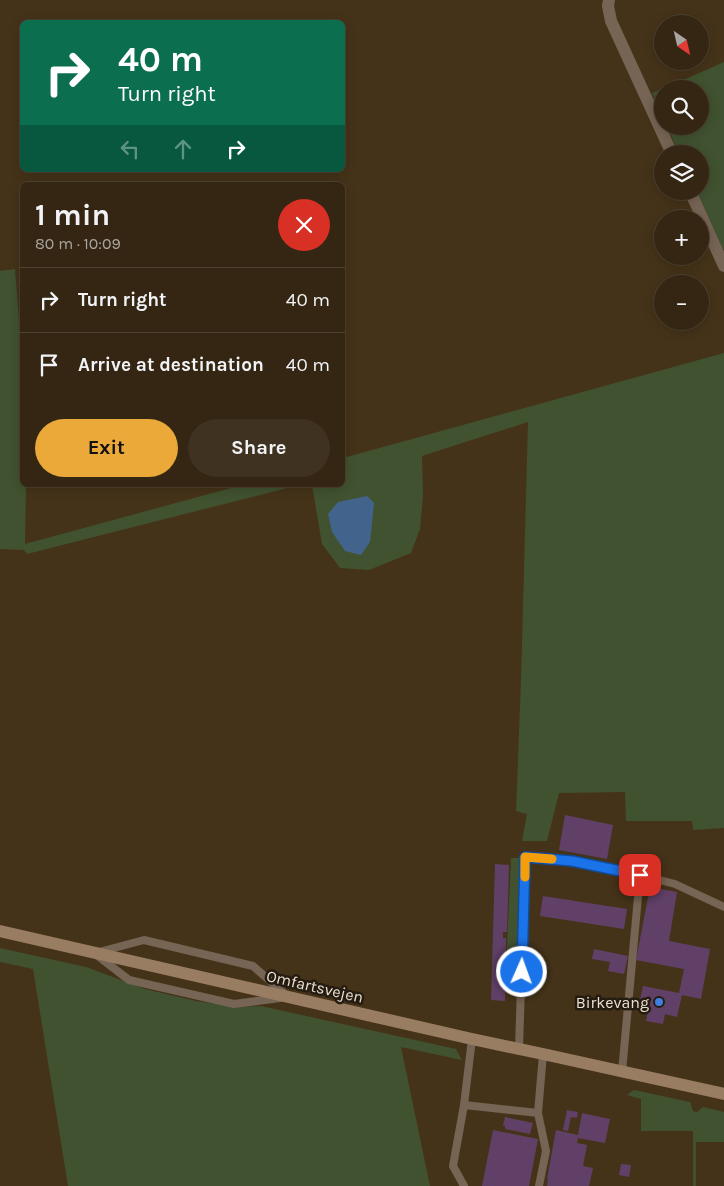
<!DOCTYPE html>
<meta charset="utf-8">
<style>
body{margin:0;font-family:Karla,sans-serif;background:#3f3221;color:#f1f3f6;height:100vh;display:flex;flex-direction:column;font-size:19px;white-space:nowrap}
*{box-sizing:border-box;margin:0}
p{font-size:16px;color:#a9a5a0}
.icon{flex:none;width:28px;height:28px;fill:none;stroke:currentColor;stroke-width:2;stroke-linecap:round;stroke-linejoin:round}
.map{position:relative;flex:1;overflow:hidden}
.panel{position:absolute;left:20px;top:182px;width:325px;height:305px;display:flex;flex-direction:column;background:#342613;border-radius:8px;box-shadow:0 2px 12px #0003,0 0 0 1px #4e4333}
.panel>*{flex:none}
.guide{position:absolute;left:20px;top:20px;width:325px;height:152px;border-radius:8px;box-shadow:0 2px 12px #0003,0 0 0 1px #4e4333;background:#0b6e4f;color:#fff;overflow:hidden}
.needle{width:32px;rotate:146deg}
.controls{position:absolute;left:654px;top:15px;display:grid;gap:10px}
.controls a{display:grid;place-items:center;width:55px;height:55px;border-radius:50%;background:#342613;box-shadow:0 2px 12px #0003,0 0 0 1px #4e4333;font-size:25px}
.pin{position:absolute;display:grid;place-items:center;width:42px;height:42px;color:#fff;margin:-21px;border-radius:10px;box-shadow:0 2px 8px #0006}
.me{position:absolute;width:55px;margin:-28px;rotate:2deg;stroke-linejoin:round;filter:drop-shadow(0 0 4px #0008)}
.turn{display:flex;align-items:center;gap:18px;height:105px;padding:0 15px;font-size:22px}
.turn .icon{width:65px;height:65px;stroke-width:2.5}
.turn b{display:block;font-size:35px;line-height:42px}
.lanes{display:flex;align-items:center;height:48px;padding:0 15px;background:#0003;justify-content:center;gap:25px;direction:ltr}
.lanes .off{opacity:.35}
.round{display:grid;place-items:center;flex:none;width:52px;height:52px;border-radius:26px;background:#3f3221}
.head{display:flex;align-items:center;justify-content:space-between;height:85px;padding:0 15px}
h1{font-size:30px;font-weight:700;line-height:38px}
.action{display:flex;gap:10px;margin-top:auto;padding:10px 15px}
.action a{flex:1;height:58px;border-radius:30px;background:#eba939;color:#111;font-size:20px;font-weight:700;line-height:58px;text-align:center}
.action a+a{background:#3f3221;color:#f1f3f6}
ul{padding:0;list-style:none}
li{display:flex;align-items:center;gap:15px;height:65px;padding:0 15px;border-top:1px solid #4e4333}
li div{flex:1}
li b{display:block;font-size:19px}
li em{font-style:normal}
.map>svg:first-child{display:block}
.green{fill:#415230}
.water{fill:#42648c}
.building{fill:#614067}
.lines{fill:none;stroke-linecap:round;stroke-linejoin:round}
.lane{stroke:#766454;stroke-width:8}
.street{stroke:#766454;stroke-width:12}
.secondary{stroke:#997d63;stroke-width:12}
.route-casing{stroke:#114b97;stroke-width:12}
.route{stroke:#1a73e8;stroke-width:9}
.slow{stroke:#f59e0b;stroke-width:9}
.shop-dot{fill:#3f7fe0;stroke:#251c11;stroke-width:2}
.labels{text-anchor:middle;stroke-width:5;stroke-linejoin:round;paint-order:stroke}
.street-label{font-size:16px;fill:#ece0d1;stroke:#251c11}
.poi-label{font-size:16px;fill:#ece0d1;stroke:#251c11;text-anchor:end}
</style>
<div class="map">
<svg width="724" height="1186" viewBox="0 0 724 1186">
<rect width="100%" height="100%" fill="#453319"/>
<g class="green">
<path d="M724 62V251L696 191H700V154H679L667 126H700V89H663Z"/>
<path d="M662 89V116L652 93Z"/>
<path d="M15 269 22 359V485H26L25 544 242 485H299L27 554 24 550 0 549V271Z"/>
<path d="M724 353V828L693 830 692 821H626L625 792 559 793 547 841H522L527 814 516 811 521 681 528 422 422 456 423 495 420 529 411 553 369 570 340 568 322 544 312 485H342L343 458Z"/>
<path d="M511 858H522L516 992 505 991Z"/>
<path d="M0 948 86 967 145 989 196 1001 236 1007 261 1006 456 1049 462 1060 401 1047 430 1186H68L33 969 0 962Z"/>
<path d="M634 1090 690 1102 693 1111 697 1112 703 1107 724 1112V1142H696V1186H693V1131H641V1099L627 1095Z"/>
</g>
<path class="water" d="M367 496 374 503 370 542 361 555 345 551 332 532 328 514 338 502Z"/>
<g class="building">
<path d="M565 815 613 825 607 859 559 850Z"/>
<path d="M495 864 509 865 507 932H503V938H506L505 1001 491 1000Z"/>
<path d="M650 887 677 892 669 941 710 949 701 999 682 995 677 1017 665 1014 663 1024 646 1021 648 1011 638 1009 643 986 679 993 684 969 636 960Z"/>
<path d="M543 896 627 909 624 929 540 916Z"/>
<path d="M594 949 628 956 624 974 608 971 610 962 592 959Z"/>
<path d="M567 1110 578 1112 577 1118 571 1117 568 1131 563 1130Z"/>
<path d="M582 1113 610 1119 605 1143 578 1138 577 1143 587 1145 583 1166 593 1168 589 1186H547L548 1179H547L556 1130 578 1135Z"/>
<path d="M505 1117 533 1123 530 1134 505 1129V1126H503Z"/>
<path d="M493 1130 538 1139 529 1186H482Z"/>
<path d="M621 1164 631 1165 629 1177 619 1175Z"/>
</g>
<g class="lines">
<g class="lane">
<path d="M99 952 144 940 253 966 285 994"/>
<path d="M98 956 129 980 234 1004 280 998"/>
<path d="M519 1049 525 857 572 861 640 875"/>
<path d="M622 1072 640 875 675 884 724 907"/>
<path d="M464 1105 538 1113"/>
<path d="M464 1186 453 1166 464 1105 472 1039"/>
<path d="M539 1186 546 1151 538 1113 543 1054"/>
</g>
<g class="street">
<path d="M609 0 608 6 611 21 672 154"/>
<path d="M690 191 724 266"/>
</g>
<path class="secondary" d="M0 931 472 1039 543 1054 724 1094"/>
</g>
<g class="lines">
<g class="route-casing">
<path id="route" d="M522 972 525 857 572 861 640 875"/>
</g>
<use href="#route" class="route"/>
<path class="slow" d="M525 877V857L552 859"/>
</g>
<circle class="shop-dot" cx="659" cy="1002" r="5"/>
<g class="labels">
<g class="street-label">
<text transform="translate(315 986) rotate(13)" y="6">Omfartsvejen</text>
</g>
<g class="poi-label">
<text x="649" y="1008">Birkevang</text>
</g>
</g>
</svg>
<div class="controls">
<a><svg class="needle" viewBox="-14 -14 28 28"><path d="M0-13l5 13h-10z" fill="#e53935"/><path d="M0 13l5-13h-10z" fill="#a9a5a0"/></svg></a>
<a><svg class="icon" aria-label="search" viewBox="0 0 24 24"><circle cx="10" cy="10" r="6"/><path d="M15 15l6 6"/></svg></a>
<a><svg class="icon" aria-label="layers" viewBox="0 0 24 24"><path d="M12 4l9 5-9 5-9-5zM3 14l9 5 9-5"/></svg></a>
<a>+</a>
<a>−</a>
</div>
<div class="pin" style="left:640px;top:875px;background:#d93025"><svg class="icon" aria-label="arrive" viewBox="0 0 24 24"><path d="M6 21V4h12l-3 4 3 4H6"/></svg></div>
<svg class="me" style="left:522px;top:972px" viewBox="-20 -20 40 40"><circle r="17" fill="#1a73e8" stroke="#fff" stroke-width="3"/><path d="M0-11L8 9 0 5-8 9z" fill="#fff"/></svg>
<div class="guide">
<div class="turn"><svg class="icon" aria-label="right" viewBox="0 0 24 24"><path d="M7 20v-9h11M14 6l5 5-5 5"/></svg><div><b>40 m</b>Turn right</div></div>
<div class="lanes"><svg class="icon off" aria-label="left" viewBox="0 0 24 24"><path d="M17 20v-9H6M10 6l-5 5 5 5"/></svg><svg class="icon off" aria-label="ahead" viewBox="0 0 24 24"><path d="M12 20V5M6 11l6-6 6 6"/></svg><svg class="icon" aria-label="right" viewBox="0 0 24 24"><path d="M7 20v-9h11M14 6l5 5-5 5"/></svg></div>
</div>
<section class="panel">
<div class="head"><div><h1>1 min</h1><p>80 m · 10:09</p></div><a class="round" style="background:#d93025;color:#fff"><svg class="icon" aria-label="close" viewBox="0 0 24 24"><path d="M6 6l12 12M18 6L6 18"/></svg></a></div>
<ul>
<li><svg class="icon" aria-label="right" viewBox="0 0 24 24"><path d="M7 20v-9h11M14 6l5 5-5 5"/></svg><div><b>Turn right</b></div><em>40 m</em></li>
<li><svg class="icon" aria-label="arrive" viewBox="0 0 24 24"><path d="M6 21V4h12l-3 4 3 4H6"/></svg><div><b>Arrive at destination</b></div><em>40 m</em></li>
</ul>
<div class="action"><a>Exit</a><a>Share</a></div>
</section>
</div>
